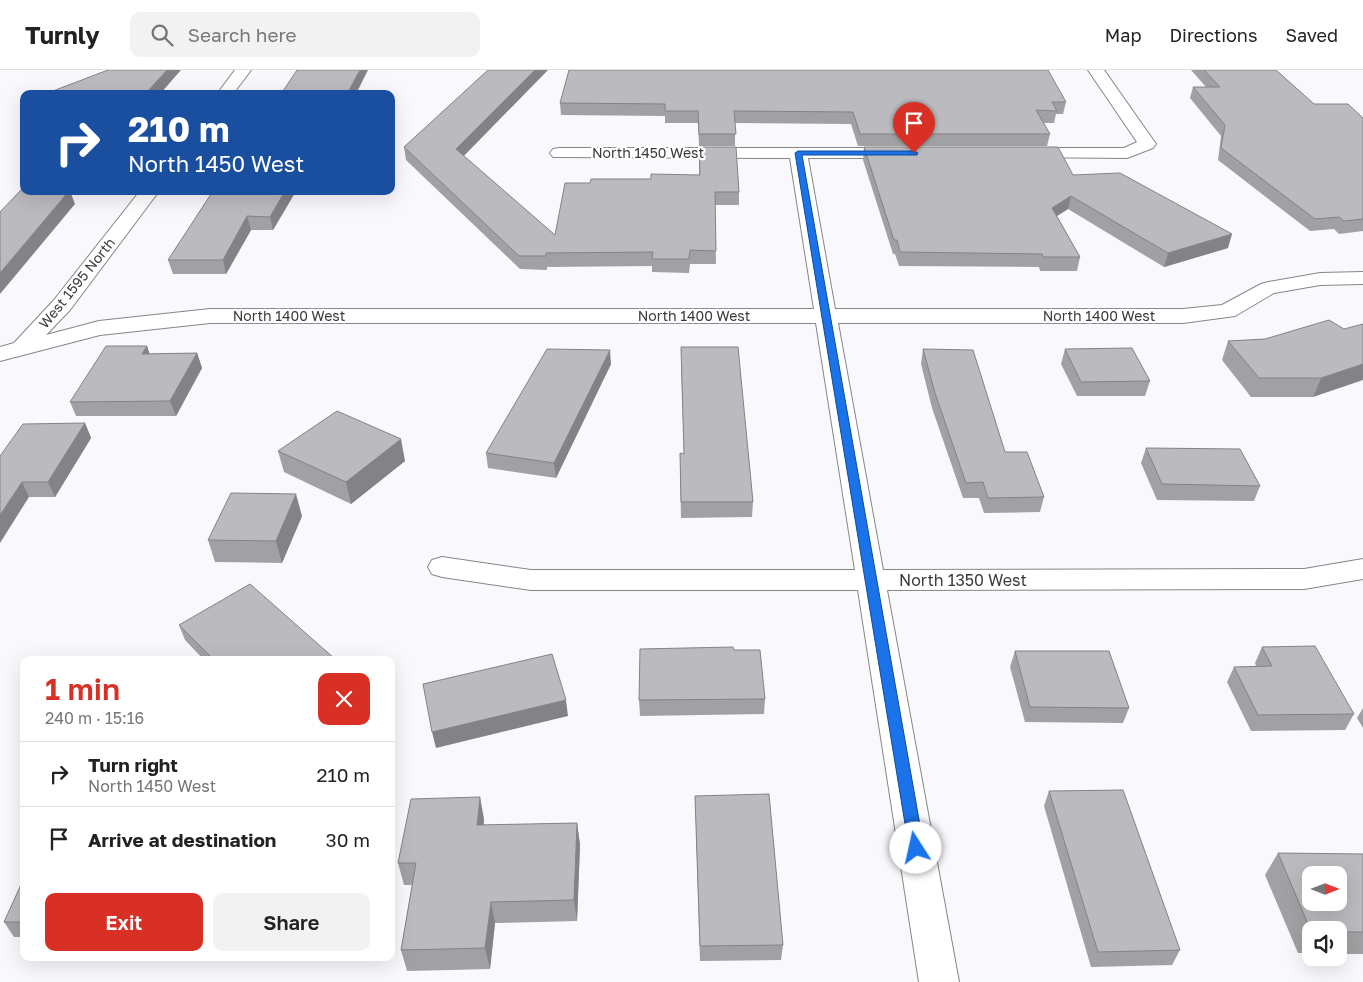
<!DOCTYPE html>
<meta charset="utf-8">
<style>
body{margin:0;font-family:"Golos Text",sans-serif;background:#f2f2f2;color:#222;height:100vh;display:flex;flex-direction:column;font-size:19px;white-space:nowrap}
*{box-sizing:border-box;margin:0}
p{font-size:16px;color:#767676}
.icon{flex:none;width:28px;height:28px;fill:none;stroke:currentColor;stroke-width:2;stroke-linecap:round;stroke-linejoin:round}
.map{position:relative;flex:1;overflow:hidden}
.side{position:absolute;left:20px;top:586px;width:375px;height:305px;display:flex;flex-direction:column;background:#fff;border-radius:10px;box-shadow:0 5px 20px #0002}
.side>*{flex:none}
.top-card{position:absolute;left:20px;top:20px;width:375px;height:105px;border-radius:10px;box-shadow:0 5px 20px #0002;background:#1a4fa0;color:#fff;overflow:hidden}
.needle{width:32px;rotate:90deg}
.controls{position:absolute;left:1302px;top:796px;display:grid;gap:10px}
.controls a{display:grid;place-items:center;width:45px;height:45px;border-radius:10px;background:#fff;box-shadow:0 5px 20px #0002;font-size:25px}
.pin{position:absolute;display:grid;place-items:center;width:42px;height:42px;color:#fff;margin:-51px -21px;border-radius:50% 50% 50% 0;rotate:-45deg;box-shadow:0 0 5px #0007}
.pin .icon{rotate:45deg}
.me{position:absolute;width:55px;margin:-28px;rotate:350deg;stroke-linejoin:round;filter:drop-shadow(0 0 4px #0008)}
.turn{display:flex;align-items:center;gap:18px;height:105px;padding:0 25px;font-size:22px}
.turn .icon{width:65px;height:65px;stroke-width:2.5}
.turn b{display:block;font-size:35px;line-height:42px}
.round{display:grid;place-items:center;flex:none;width:52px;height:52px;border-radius:10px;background:#f2f2f2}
.overview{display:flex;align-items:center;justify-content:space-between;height:85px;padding:0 25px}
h1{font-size:30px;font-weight:600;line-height:38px;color:#d93025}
.primary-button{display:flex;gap:10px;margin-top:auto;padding:10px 25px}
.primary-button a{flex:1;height:58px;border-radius:10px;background:#d93025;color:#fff;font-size:20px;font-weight:600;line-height:58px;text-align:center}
.primary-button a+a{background:#f2f2f2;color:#222}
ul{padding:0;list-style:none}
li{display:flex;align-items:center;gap:15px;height:65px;padding:0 25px;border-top:1px solid #e0e0e0}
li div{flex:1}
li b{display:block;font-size:19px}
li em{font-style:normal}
header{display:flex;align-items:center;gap:30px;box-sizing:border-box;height:70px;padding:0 25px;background:#fff;border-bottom:1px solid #e0e0e0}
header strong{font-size:24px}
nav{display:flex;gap:28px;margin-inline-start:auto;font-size:18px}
.search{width:350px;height:45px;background:#f2f2f2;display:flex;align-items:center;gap:12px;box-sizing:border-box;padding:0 18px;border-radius:10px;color:#767676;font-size:19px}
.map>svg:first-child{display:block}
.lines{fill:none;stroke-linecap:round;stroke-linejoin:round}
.minor-casing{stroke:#868689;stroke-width:2}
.minor{fill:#fff;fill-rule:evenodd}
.wall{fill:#a1a1a4}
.shaded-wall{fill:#838386}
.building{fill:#bbbbbf;stroke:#838386;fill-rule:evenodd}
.route{fill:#1a73e8;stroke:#114b97}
.labels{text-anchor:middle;stroke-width:4.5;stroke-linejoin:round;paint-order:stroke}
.far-street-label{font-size:14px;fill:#3b3b3d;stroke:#fff}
.street-label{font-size:16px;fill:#3b3b3d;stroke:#fff}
</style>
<header>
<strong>Turnly</strong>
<div class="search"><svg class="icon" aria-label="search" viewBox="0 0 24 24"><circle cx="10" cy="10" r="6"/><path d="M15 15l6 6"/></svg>Search here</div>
<nav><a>Map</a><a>Directions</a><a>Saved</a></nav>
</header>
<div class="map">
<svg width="1363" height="912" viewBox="0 0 1363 912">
<rect width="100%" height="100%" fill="#f9f9fd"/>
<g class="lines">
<g class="minor-casing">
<g id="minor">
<path d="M235 0H251L233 24H217Z"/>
<path d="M1088 0H1104L1156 74 1153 78 1127 88 1017 87 1014 83 1017 79 1023 78H1124L1137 72Z"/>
<path d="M559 78H900L906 79 909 83 906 87 900 88H808L835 239H1183L1222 235 1261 214 1268 212 1320 203 1363 202V214L1320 215 1274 223 1235 246 1183 253H838L883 500 1304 499 1363 489V509L1304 519 887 520 959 912H919L858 520H531L442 507 432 504 428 497 432 490 442 487 531 500H855L816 253H210L100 265 0 291V277L14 273 54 230 140 121H159L70 240 46 265 99 251 210 239H814L790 88 553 87 550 83 553 79Z"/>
</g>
</g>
<use href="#minor" class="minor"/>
</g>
<g class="wall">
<path d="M1191 0H1276L1314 34 1363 48V161L1339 164 1334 159 1310 161 1218 90 1221 66 1190 28 1193 17H1206Z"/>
<path d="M1066 32 1063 44H1056L1054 53H1043L1050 64 1047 76H858L851 54 735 53V76H699L698 53H665V46L561 45 560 33Z"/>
<path d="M404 77 464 86 555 165 590 113 651 109 699 105V77L739 122V135H715L716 194H690L689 203 652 202V196L547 197V200L520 199 406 90Z"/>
<path d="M864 77 1073 105 1228 178 1164 197 1068 139 1057 146 1080 187 1077 201H1040L1039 197 899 196 895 184H893L863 90Z"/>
<path d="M213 121H296L273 160H251L226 204H173L168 190Z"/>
<path d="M1344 259 1313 327H1251L1222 290 1228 271 1265 269Z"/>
<path d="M147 276 149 284 197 283 202 298 176 346H76L70 332Z"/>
<path d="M923 279 1005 382 1044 427 1040 442 984 443 979 428H963L932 338 921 294Z"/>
<path d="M1065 279 1150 311 1145 326H1077L1061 294Z"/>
<path d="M681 291 753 432 752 447 681 448 680 398 684 384Z"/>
<path d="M611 294 556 408 488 398 486 383Z"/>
<path d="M85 353 91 368 55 427H29L0 386Z"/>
<path d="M1146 378 1260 416 1254 431 1157 430 1141 393Z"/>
<path d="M278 381 405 391 351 434 284 402Z"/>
<path d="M302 446 282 493 215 492 208 470Z"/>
<path d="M179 555 335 589V590H204L185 570Z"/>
<path d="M1262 577 1354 644 1345 660 1251 661 1227 612 1234 597 1256 596 1255 593Z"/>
<path d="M734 580 765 629 764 644 640 646 639 630Z"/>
<path d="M1015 581 1129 638 1123 653 1025 652 1010 597Z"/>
<path d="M1363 638V658L1357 648Z"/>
<path d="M1049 721 1180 880 1172 895 1091 897 1044 736Z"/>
<path d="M695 726 783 875 781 890 700 891Z"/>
<path d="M484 749V755L577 753 580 775 577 851 495 853 490 899 407 901 401 880 412 815H404L398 793Z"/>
<path d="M1278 783 1363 784V884H1339V860H1311V883H1298L1265 805Z"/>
<path d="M24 808V867H14L4 852Z"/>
<path d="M54 888H225L224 890H56Z"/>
</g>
<g class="shaded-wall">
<path d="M167 0H181L160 24H145Z"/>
<path d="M360 0H368L356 24H347Z"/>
<path d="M535 0H548L458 92 456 79Z"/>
<path d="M69 121H70L75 134 0 224V203Z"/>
<path d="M285 121H296L273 160 270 147Z"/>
<path d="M1071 126 1068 139 1049 151 1052 138Z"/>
<path d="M247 146 251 160 226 204 223 190Z"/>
<path d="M1232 164 1228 178 1164 197 1168 183Z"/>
<path d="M147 276 152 291 142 284Z"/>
<path d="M610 280 611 294 556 408 554 393Z"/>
<path d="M197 283 202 298 176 346 170 331Z"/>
<path d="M1363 294V310L1313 327 1321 308Z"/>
<path d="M85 353 91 368 55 427 48 412Z"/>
<path d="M401 369 405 391 351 434 346 412Z"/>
<path d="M22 412 29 427 0 473V445Z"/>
<path d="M296 424 302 446 282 493 276 471Z"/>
<path d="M566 630 568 646 436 678 432 662Z"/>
<path d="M480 727 484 749 481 777 477 755Z"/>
<path d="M577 753 580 775 577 851 574 830Z"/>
<path d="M491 832 495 853 490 899 485 878Z"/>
</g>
<g class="building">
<path d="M108 0H167L145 24H45Z"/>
<path d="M297 0H360L347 24H281Z"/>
<path d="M488 0H535L456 79 555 165 565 113H590L591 109H651V104L700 105 699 77H736L739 122H715L716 181 690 180 689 189H652L653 182 546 183V186H519L404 77Z"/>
<path d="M569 0H1048L1066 32H1052L1057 41 1036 40 1050 64H860L853 42 734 41 736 64H699L698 41H665V34L560 33Z"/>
<path d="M1204 0H1276L1314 34H1348L1363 48V149L1344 151 1339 147 1315 149 1221 78 1225 55 1193 17H1220Z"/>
<path d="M864 77H1058L1073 105 1120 103 1232 164 1168 183 1071 126 1052 138 1080 187H1043L1042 184 900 182 897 170H894Z"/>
<path d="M21 120H24V121H69L0 203V142Z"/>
<path d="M213 121H285L270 147 247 146 223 190H168Z"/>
<path d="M1329 250 1344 259 1363 254V294L1321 308H1259L1228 271 1265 269Z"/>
<path d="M106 276H147L142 284 197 283 170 331 70 332Z"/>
<path d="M681 277H738L753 432H681L680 383 684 384Z"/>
<path d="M1132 278 1150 311 1081 312 1065 279Z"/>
<path d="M547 279 610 280 554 393 486 383Z"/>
<path d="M923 279 973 280 1005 382H1027L1044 427 988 428 983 412 966 413 935 323Z"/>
<path d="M337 341 401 369 346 412 278 381Z"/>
<path d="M85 353 48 412H22L0 445V386L23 354Z"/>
<path d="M1146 378 1240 379 1260 416 1162 414Z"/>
<path d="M231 423 296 424 276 471 208 470Z"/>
<path d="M250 514 335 589 334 590H214L179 555Z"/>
<path d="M1315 576 1354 644 1258 645 1234 597 1272 596 1262 577Z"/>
<path d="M733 577 734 580H760L765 629 639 630 640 579Z"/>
<path d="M1015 581H1109L1129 638 1030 637Z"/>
<path d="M552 584 566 630 432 662 423 614Z"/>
<path d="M1123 720 1180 880 1098 882 1049 721Z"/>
<path d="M769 724 783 875 700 876 695 726Z"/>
<path d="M480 727 477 755 577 753 574 830 491 832 485 878 401 880 416 793H398L411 729Z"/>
<path d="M1278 783 1363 784V862H1339V860H1311V861ZM1311 805H1339V832H1311Z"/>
<path d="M24 808V852H4Z"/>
</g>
<path class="route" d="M914 81 918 83 917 85H802L924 778 922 783 916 785 911 783 909 778 795 83 798 81Z"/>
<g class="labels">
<g class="far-street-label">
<text x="648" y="88">North 1450 West</text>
<text transform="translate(77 213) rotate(-51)" y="5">West 1595 North</text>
<text x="289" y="251">North 1400 West</text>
<text x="694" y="251">North 1400 West</text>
<text x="1099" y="251">North 1400 West</text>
</g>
<g class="street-label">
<text x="963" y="516">North 1350 West</text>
</g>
</g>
</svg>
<div class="controls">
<a><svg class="needle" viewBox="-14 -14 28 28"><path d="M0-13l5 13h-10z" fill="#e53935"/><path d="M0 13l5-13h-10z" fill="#767676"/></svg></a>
<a><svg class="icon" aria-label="sound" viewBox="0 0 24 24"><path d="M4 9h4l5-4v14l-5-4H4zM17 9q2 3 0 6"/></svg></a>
</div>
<div class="pin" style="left:914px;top:83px;background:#d93025"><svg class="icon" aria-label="arrive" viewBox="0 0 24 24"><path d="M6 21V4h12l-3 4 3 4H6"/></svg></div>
<svg class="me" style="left:916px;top:778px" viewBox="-20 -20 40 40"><circle r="19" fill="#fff"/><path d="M0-13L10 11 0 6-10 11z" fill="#1a73e8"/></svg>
<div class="top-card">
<div class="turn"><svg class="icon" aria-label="right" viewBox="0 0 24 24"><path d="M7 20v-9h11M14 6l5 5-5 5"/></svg><div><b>210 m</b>North 1450 West</div></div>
</div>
<section class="side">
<div class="overview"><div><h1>1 min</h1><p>240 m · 15:16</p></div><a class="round" style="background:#d93025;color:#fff"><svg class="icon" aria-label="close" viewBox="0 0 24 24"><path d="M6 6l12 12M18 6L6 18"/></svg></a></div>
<ul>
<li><svg class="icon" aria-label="right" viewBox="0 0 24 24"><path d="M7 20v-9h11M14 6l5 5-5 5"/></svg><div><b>Turn right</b><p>North 1450 West</p></div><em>210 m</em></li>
<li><svg class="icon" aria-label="arrive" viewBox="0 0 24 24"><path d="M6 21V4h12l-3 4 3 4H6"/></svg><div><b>Arrive at destination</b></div><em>30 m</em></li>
</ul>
<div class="primary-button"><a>Exit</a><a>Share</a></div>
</section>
</div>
